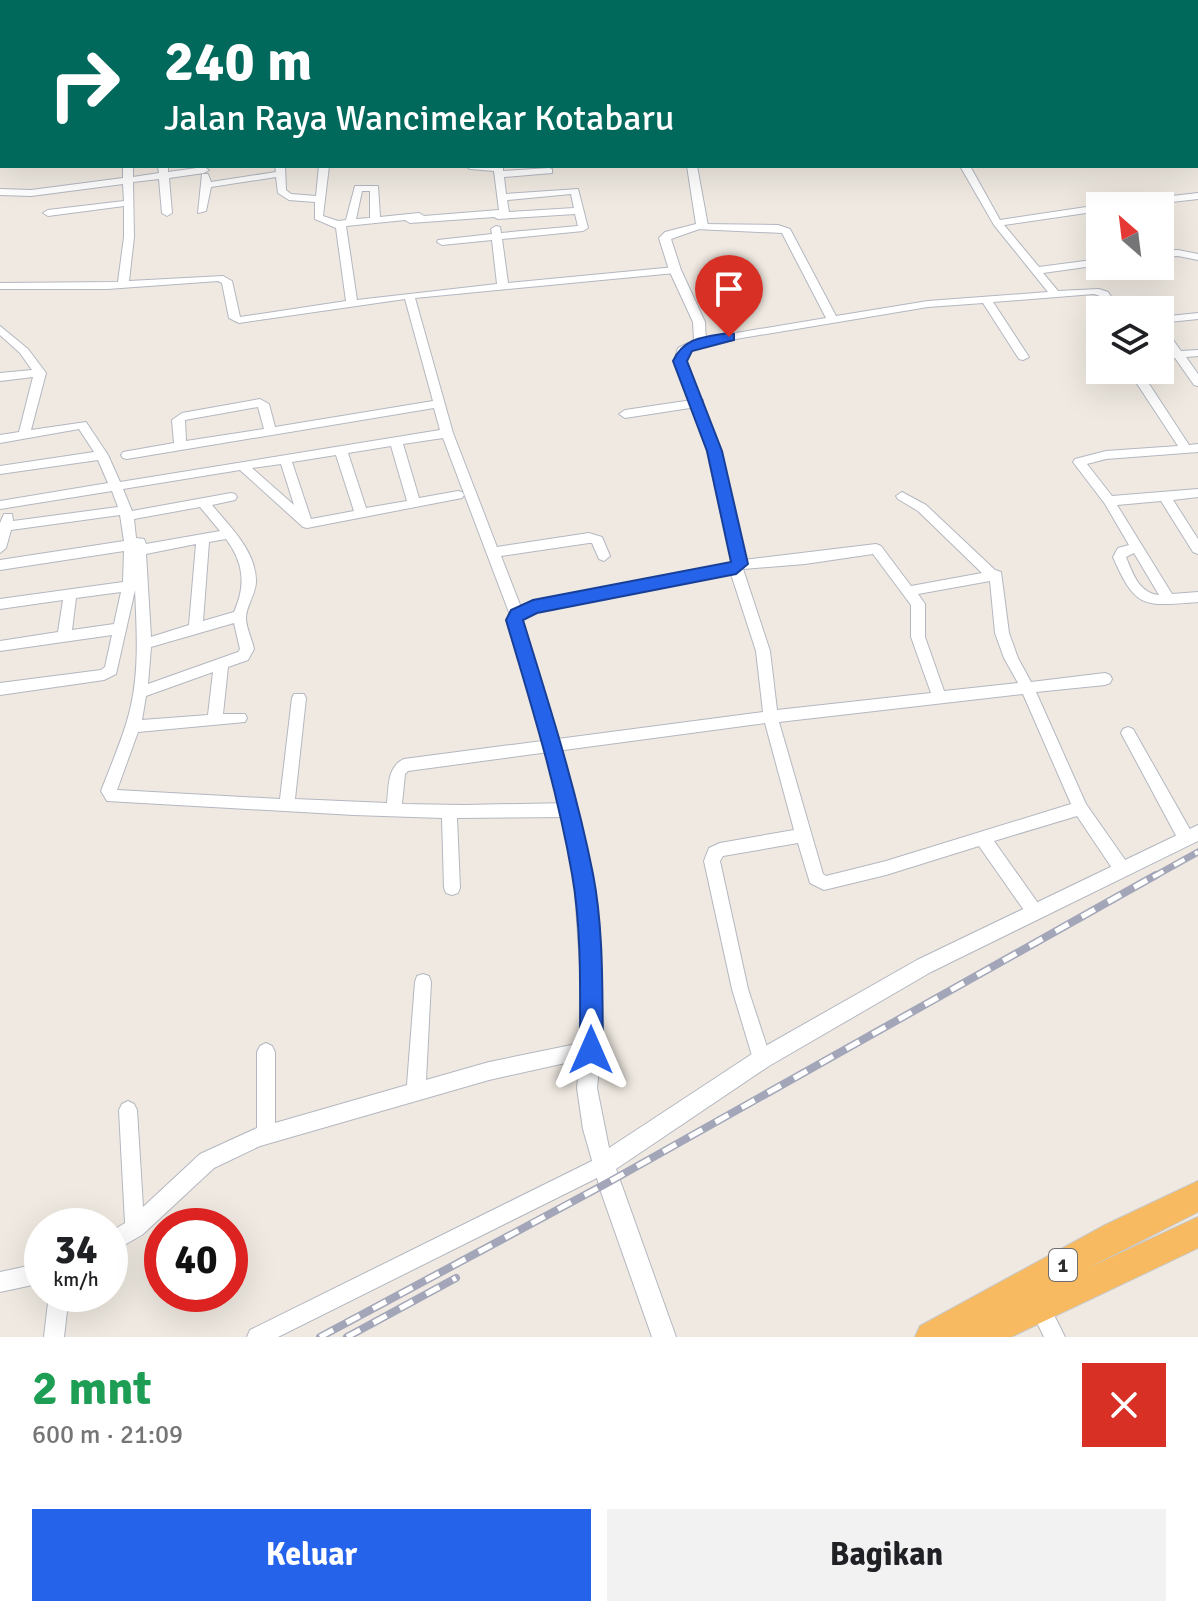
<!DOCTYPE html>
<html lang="id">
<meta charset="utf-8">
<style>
body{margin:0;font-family:Signika,sans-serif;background:#f2f2f2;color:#202124;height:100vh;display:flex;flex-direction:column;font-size:30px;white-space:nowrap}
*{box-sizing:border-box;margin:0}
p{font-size:26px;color:#757577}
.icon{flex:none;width:44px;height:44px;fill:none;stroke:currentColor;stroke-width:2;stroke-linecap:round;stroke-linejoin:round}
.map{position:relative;height:1337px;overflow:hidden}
.details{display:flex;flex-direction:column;background:#fff;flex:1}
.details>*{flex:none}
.guide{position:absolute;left:0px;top:0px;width:1198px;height:168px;box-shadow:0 8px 32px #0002;background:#00695c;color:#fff;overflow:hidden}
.needle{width:52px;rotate:332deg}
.controls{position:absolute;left:1086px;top:192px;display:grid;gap:16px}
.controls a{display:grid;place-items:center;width:88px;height:88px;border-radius:0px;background:#fff;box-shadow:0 8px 32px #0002;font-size:40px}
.speed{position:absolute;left:24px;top:1208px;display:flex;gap:16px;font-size:40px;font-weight:700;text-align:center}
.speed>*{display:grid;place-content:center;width:104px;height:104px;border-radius:50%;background:#fff;box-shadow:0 8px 32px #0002;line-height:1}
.speed small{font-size:20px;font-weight:400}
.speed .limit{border:12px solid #d22;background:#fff;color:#111}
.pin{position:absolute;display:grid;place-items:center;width:68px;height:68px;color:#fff;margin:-82px -34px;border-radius:50% 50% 50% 0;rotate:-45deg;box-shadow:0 0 8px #0007}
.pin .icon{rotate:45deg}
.me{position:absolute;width:88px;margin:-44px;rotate:0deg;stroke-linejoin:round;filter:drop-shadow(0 0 6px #0008)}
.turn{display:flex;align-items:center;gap:28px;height:168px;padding:0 32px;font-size:36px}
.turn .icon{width:104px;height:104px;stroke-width:2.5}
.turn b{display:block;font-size:56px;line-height:68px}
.round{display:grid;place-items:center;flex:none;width:84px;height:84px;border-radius:0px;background:#f2f2f2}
.head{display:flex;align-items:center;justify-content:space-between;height:136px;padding:0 32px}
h1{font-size:48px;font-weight:700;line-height:60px;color:#1e9e55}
.primary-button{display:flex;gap:16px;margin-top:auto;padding:16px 32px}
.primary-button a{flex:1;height:92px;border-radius:0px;background:#2563eb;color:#fff;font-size:32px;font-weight:700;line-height:92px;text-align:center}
.primary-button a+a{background:#f2f2f2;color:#202124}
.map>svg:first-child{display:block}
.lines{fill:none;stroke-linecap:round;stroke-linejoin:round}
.minor-casing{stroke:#b4b7c1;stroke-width:2}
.tertiary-casing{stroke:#b4b7c1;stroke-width:2}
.trunk-casing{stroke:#c9c9c9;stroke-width:2}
.minor{fill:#fff;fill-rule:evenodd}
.tertiary{fill:#fff;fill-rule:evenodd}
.trunk{fill:#f8ba60;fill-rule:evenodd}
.rail-far1-casing{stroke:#a3a6b8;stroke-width:7}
.rail-casing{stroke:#a3a6b8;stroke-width:8}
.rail-far1{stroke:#fff;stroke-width:4;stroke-dasharray:12;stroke-linecap:butt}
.rail{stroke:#fff;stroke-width:5;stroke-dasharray:15;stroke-linecap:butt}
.route{fill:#2563eb;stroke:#184099;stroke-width:2}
.labels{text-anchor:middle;stroke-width:6;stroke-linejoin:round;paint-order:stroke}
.shield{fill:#fff;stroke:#6d6d6d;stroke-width:2}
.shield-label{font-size:20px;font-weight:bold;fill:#2e2e2e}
</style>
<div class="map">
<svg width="1198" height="1337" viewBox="0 0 1198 1337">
<rect width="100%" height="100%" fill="#efe9e1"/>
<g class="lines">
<g class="minor-casing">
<g id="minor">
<path d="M136 0H161L158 2H133Z"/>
<rect x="196" y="0" width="8" height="2"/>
<rect x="237" y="0" width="8" height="2"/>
<path d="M273 0H289L273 2Z"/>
<rect x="305" y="0" width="8" height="2"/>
<rect x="339" y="0" width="8" height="2"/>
<rect x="372" y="0" width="8" height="2"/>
<path d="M404 0H412L413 2H405Z"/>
<path d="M438 0H446L447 2H439Z"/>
<path d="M473 0H481L482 2H474Z"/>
<rect x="508" y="0" width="8" height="2"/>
<path d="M540 0H548L550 2H542Z"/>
<path d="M575 0H583L584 2H576Z"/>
<path d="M608 0H616L617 2H609Z"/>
<path d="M642 0H650L651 2H643Z"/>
<path d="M898 0H906L907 2H899Z"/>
<path d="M915 0H923L925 2H917Z"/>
<path d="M943 0H951L952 2H944Z"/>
<path d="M978 0H986L988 2H980Z"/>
<path d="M1001 0H1009L1011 2H1003Z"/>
<path d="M1021 0H1043L1040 2H1018Z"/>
<path d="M1065 0H1073L1075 2H1067Z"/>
<path d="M1123 0H1153L1150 2H1120Z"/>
<path d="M1176 0H1184L1186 2H1178Z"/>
<rect x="1196" y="17" width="2" height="6"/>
<rect x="1196" y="35" width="2" height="4"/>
<rect x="1196" y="51" width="2" height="4"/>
<rect x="0" y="60" width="2" height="6"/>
<rect x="0" y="76" width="2" height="6"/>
<rect x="0" y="93" width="2" height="6"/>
<path d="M1196 95 1198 96V103L1196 102Z"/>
<rect x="0" y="111" width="2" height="6"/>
<path d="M2 128V139L0 140V129Z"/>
<rect x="0" y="150" width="2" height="6"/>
<path d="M1196 155 1198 156V163L1196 162Z"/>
<path d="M123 166H133V177L159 173 158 166H168V172L204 167 209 170 204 173 169 178 172 213 167 216 162 213 159 179 133 182 134 237 129 281 223 276 232 281 240 317 346 301 336 228 315 219V202L289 200 278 193 276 177 211 187 206 211 198 213 202 174H208L211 182 276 172 275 166H285L286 190 291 194 316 196 319 166H329L323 216 338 221 346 220 355 186H378L380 217 419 213 424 216 499 210 494 171 470 169 465 166H503V171L549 168 552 169V173L504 177 506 194 578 189 588 228 583 231 502 239 508 283 675 267 680 270 675 273 415 298 453 433 497 547 589 533 602 537 610 556 604 561 599 559 592 543H589L501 556 524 615 522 619 517 620 510 615 443 438 403 444 419 498 458 491 462 492 464 495 462 498 307 528 303 527 240 470 123 489 132 511 231 493 235 494 237 497 235 500 212 505C230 527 256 551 256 581 256 594 246 606 246 618 246 628 252 639 254 649L248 660 228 667 223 714H245L247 718 245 722 138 732 117 790 280 799 292 698 294 694H304L306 698 295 799 387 803C389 786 387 767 404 759L763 712 756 651 729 568 735 561 876 544 881 546 911 586 982 573 918 511 898 499 896 496 902 492 926 505 995 570 1001 572 1009 633 1018 658 1031 682 1105 673 1110 675 1112 679 1110 683 1105 685 1036 692 1086 804 1128 864 1130 869 1128 874 1122 876 1116 874 1077 816 994 841 1040 906 1042 911 1040 916 1034 918 1028 916 979 846 886 875 824 890 810 883 798 843 723 856 720 861 748 989 771 1059 768 1065 762 1068 756 1065 753 1059 732 989 704 861 709 848 720 843 794 830 765 723 408 771 405 774 402 804 464 805 569 803 574 805 577 810 574 815 569 817 457 818 460 888 458 893 452 895 446 893 444 888 442 818 354 815 107 801 101 791C110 768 120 744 127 721 140 679 137 633 135 590L116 674 104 680 0 695V683L101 670 105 667 112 635 0 651V641L58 632 63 600 0 609V599L123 582 124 551 0 570V560L124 541 120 515 11 530 6 548 0 553V523L4 514H12L13 521 118 507 112 491 0 509V501L108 483 98 460 0 474V466L94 452 79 429 0 443V435L19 432 33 377 0 381V373L32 370 20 353 0 335V326L28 349 46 373 31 430 86 422 108 455 120 482 440 430 434 408 127 459 123 458 121 455 123 452 174 443 172 420 182 413 260 399 269 404 275 427 433 401 405 299 239 323 229 318 222 283 218 281 107 289H0V283L118 282 124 237V206L48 216 43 213 48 210 124 201 123 184 31 196 0 195V189L31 190 123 178ZM362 191H370V218L356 219ZM571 194 574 208 509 212 507 200ZM575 214 578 226 501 233 500 227 496 226 491 229 492 234 438 240 437 242 442 245 492 240 497 284 357 300 346 226 405 220 410 223 494 217 498 219ZM258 407 264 429 186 441 185 420ZM391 446 407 501 366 508 348 453ZM336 455 354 511 311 519 292 462ZM281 464 294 505 252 468ZM200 507 220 531 146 544 144 539 136 538 134 519ZM226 539C244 563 246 585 234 612L203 621 209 542ZM196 544 189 625 151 637 146 554ZM873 554 911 605V637L931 693 777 710 770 651 743 569 805 564ZM990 581 995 633 1004 658 1018 683 944 691 925 637V604L918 594ZM121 592 114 624 72 630 76 598ZM234 623 240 649 238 652 148 684 151 647ZM213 672 208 715 142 720 146 696ZM1023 694 1071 804 886 861 826 876 823 874 779 722Z"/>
<path d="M960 166H970L1000 220 1100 205 1103 206H1100V211L1004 225 1039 267 1100 259V265L1043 273 1058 291 1099 289 1108 292 1120 310H1110L1100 296 1094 294 993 302 1029 357 1023 360 1019 359 983 303 928 307 700 345 695 342 700 339 826 318 782 233 696 229 695 227 700 224 778 225 790 229 836 316 928 301 1048 292 994 225Z"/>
<path d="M1198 193V199L1137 206H1107L1112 203Z"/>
<path d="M1178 250 1198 254V260L1178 256 1160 257V251Z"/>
<path d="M1198 313V319L1160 323V317Z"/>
<path d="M1160 326 1164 327 1181 351 1198 350V356L1186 357 1198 374V386L1194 385 1175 358 1160 359V353L1171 352 1160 337Z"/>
<path d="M1128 370H1140L1189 445 1198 444V452L1106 459 1087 464 1112 496 1198 489V497L1173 500 1198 539V554L1193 552 1161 501 1117 505 1172 594 1198 592V602C1144 606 1136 610 1113 557L1118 548 1129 545 1105 504 1073 462 1075 459 1106 451 1178 446ZM1134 553 1159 595C1139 593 1133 574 1126 557Z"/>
<path d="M699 399 703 400V406L625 418 619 414 625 410Z"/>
<path d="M1128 727 1133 729 1192 833 1194 838 1192 843 1186 845 1180 843 1121 733 1123 729Z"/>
<path d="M423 974 429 976 431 982 426 1080 489 1062 591 1041 597 1044 600 1050 597 1056 489 1080 260 1146 214 1168 142 1235 110 1253V1232L125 1223 119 1110 122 1104 128 1101 134 1104 137 1110 143 1207 200 1154 257 1128V1052L260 1046 266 1043 272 1046 275 1052V1123L407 1085 415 982 417 976Z"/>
<path d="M604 1155 611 1157 613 1164 611 1171 278 1337H247L250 1330Z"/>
<path d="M42 1263V1283L0 1292V1272Z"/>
<path d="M49 1294H69L64 1337H44Z"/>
<path d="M1039 1296 1046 1299 1065 1337H1044L1029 1306 1032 1299Z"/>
</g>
</g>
<g class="tertiary-casing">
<g id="tertiary">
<path d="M669 0H677L678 2H670Z"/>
<path d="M687 166H697L708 226 671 239 681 270 705 322 706 342 688 353 686 361 721 451 747 564 741 572 736 573 536 612 522 620 561 745 592 876 601 980V1050L597 1088 609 1148 755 1052 917 960 1198 825V841L931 972 769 1066 616 1169 676 1337H652L601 1192 583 1129 577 1088 581 1050V980L574 876 545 745 506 620 512 611 533 601 732 563 707 451 674 361 678 348 694 340 693 322 669 270 659 238 665 232 696 224Z"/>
</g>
</g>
<g class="trunk-casing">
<path id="trunk" d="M1198 1181V1212L1088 1268 1198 1217V1248L1011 1337H915L920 1326 1105 1225Z"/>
</g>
<use href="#minor" class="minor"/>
<use href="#tertiary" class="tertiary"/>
<use href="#trunk" class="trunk"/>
<g class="rail-far1-casing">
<path id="rail-far1" d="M1153 877 1198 852"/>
</g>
<g class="rail-casing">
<g id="rail">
<path d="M320 1337 609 1182 1156 875"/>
<path d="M347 1337 456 1278"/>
</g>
</g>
<use href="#rail-far1" class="rail-far1"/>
<use href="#rail" class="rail"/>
</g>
<path class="route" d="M729 333 734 334V340L692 351 687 361 722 451 748 564 736 574 537 613 523 620C549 704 576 788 593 874 604 931 602 992 603 1050L599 1058 591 1061 583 1058 580 1050C580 993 582 931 572 874 557 788 531 704 506 620L511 610 533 600 731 562 707 451 673 361C684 337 705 337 729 333Z"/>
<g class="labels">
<rect class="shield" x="1049" y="1249" width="28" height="32" rx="6"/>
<g class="shield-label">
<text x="1063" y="1272">1</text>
</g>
</g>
</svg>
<div class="controls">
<a><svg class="needle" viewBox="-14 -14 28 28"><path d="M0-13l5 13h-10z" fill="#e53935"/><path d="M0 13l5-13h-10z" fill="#757577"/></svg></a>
<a><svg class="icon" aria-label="layers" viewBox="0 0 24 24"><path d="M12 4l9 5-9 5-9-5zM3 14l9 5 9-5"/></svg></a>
</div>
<div class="speed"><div>34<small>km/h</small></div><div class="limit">40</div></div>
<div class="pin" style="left:729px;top:337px;background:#d93025"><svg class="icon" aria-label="arrive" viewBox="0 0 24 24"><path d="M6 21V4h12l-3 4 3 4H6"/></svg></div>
<svg class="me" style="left:591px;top:1050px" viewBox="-20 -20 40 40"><path d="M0-17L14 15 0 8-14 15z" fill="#2563eb" stroke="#fff" stroke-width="4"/></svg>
<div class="guide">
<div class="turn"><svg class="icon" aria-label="right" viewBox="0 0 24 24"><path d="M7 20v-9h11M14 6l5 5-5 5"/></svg><div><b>240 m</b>Jalan Raya Wancimekar Kotabaru</div></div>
</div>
</div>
<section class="details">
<div class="head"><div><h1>2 mnt</h1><p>600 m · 21:09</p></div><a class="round" style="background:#d93025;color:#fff"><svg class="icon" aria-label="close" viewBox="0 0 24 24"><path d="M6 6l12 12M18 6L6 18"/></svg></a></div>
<div class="primary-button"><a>Keluar</a><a>Bagikan</a></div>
</section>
